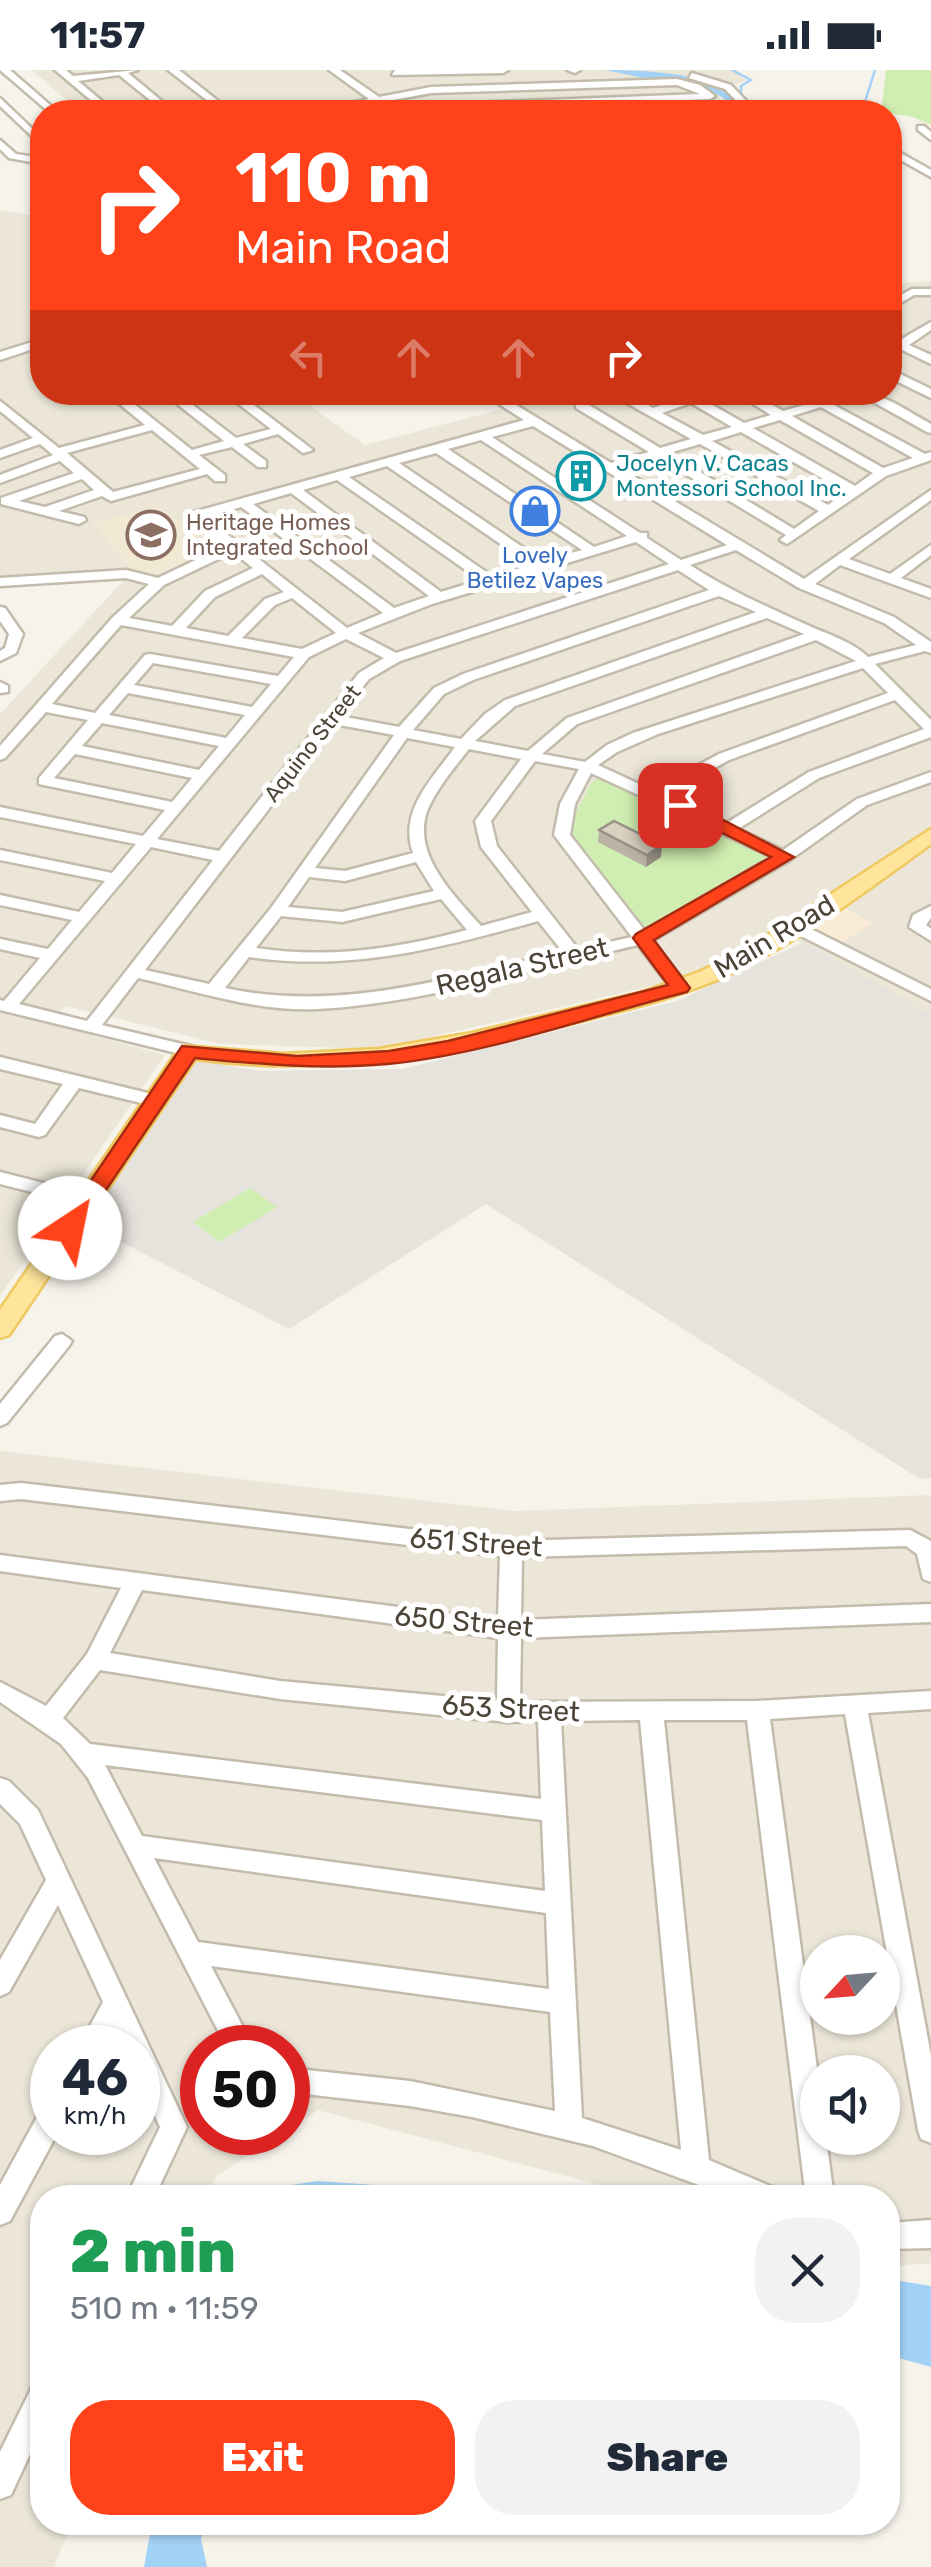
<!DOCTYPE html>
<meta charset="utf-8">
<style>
body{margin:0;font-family:Rubik,sans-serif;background:#f2f2f3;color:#1f2937;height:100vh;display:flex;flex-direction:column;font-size:38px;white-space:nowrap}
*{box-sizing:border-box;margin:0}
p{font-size:32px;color:#747a83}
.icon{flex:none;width:55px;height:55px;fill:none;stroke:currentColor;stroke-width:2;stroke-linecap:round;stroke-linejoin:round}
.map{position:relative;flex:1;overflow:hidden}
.sheet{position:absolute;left:30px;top:2115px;width:870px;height:350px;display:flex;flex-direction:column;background:#fff;border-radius:40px;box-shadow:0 2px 8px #0004}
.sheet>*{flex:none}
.banner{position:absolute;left:30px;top:30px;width:872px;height:305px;border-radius:40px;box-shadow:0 2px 8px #0004;background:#ff4219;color:#fff;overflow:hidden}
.needle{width:65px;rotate:244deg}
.buttons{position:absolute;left:800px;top:1865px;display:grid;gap:20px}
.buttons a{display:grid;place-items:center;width:100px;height:100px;border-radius:50%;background:#fff;box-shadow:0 2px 8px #0004;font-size:50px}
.speed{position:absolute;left:30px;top:1955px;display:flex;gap:20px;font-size:50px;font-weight:700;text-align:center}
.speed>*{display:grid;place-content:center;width:130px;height:130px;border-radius:50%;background:#fff;box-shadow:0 2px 8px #0004;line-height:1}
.speed small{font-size:25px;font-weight:400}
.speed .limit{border:15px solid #d22;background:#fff;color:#111}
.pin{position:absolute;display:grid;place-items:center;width:85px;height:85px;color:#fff;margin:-42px;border-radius:20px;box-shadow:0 5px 15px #0006}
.me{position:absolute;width:110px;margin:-55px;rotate:34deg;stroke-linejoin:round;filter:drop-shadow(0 0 8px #0008)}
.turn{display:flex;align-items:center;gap:35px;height:210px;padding:0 40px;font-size:45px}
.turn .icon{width:130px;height:130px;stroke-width:2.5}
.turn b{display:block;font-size:70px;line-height:85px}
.lanes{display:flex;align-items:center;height:95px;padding:0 40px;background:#0003;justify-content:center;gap:50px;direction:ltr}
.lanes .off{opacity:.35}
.round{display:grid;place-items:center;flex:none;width:105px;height:105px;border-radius:40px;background:#f2f2f3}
.summary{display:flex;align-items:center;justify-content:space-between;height:170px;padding:0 40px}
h1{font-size:60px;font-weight:800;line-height:75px;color:#1e9e55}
.action{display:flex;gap:20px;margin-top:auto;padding:20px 40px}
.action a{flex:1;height:115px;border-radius:40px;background:#ff4219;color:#fff;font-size:40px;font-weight:800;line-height:115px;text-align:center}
.action a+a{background:#f2f2f3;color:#1f2937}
.status{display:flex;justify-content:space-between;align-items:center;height:70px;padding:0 50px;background:#fff;direction:ltr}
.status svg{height:28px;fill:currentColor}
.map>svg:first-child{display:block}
.residential{fill:#ebe6d8;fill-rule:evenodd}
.commercial{fill:#f9ebd5}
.industrial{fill:#e6e2dc}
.education{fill:#f1e9d4}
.green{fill:#d0eeb1}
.water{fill:#a3d2f7}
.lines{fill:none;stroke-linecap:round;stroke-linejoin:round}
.stream{stroke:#a3d2f7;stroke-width:2.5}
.river{fill:#a3d2f7;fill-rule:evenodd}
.minor-casing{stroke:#c3bcac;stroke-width:5}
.major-casing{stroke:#efc860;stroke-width:5}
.minor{fill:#fff;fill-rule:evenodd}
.major{fill:#ffe59b;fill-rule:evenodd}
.wall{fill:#bbb3a4}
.shaded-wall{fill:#989286}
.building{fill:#d9d0bf;stroke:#989286;stroke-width:2.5}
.route{fill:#ff4219;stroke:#a62b10;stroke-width:2.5}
.labels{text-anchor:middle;stroke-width:10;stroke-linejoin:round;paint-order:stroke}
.far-culture-label{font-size:22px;fill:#0d838f;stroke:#fff;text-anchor:start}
.far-education-label{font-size:22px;fill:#785e54;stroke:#fff;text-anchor:start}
.far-shop-label{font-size:22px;fill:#366cbe;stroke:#fff}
.far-street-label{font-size:22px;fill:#4c4437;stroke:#fff}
.street-label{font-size:28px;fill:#4c4437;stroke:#fff}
</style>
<div class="status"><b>11:57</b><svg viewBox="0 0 49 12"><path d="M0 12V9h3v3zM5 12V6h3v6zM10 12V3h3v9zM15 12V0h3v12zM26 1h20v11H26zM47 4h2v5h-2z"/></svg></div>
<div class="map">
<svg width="931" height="2497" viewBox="0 0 931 2497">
<rect width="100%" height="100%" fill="#f6f3eb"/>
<g class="residential">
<path d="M32 0H731L748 11 715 19 724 37 511 42H80Z"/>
<path d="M0 140 42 147V269L0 282Z"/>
<path d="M931 211V946L779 860 691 907 378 979 221 974 65 936 49 954 165 985 0 1226V644L123 511 0 516V291L42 277V322L292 323 365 375 563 323 890 322V214Z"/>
<path d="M0 1381 514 1441 931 1425V2193L888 2197V2128L645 2127 318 2040 288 2060V1978H202V2062L283 2063 216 2106 207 2127 42 2128V2452L72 2453 54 2497H0ZM818 1882H882V1948H818ZM52 1978H138V2062H52ZM818 2002H882V2068H818Z"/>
</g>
<path class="commercial" d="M843 837 873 853 838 875 808 859Z"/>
<path class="industrial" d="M804 872 931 945V1408L920 1409 486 1134 289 1259 81 1151 192 990 260 1001 402 999 677 931Z"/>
<path class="education" d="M159 436 214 478 150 508 132 501 94 453Z"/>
<g class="green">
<path d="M886 0H931V55L913 47 881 42Z"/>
<path d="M599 708H608L771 785 647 859 566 762 591 713Z"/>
<path d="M250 1118 277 1137 219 1172 193 1152Z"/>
</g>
<g class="water">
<path d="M317 2111 546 2127H550H257L266 2119Z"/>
<path d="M888 2209 931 2216V2297L888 2285Z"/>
<path d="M152 2453H206L201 2469 207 2497H144Z"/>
</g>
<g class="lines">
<g class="stream">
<path d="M732 0 751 10 741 16V25"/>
<path d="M849 42 865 32 875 0"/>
</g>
<path class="river" d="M605 0C647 0 699 3 736 23L744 42H729L724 28 712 22Z"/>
<g class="minor-casing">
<g id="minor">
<path d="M0 0H10L58 42H49Z"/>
<path d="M55 0H66L73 6 138 0 128 3 175 42H165L119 5 78 11 115 42H105Z"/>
<path d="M168 0H179L232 42H222Z"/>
<path d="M329 0H340L379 27 431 17 677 9 700 15 715 26 710 29 414 42 443 34 700 24 677 15 431 23 328 42H312L369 29Z"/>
<path d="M395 0H508L503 3 392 5Z"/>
<path d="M567 0H580L575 3Z"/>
<path d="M692 3 731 15 752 37 744 39 725 19 689 8Z"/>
<path d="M0 28 42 68V76L0 36Z"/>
<path d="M918 56H924L931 62V70L918 60Z"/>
<path d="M0 70 16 84 42 88V94L9 88 0 79Z"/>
<path d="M890 77 931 100V107L890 84Z"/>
<path d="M912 219H931V225H914L890 239V231Z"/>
<path d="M931 252V260L909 275 931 285V294L890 274V267L900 270Z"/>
<path d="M42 269V276L0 290V282Z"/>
<path d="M890 299 931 319V328L890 308Z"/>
<path d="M105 322H119L192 380 224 371 162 322H176L236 368 271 359 223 322H237L313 380 303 383 278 364 243 374 266 391V397H258L232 377 199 385 225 405V411H215L207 404 111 431 102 426 59 441 84 447 86 450 79 454 1 434V428L74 403 60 391 0 413V405L53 385 40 374 0 388V380L33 368 0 341V331L59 378 145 355ZM152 360 200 399 113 422 67 383ZM82 409 94 420 45 437 19 431Z"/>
<path d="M480 322H495L611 393 649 382 576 338V332H584L660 378 691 369 616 327 615 322H626L653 338 699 322H718L702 329 744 353 771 345 734 322H750L783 341 811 333 795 322H811L823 329C874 314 888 330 931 354V363L927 362 861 325 832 334 925 384 931 382V390L886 406 787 474 780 470 786 465 657 387 620 398 804 509 931 420V430L849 489 890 504 931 475V485L901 508 931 519V528L840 495 815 514 894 547 931 572V583L925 581 875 594 931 650V667L819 708 738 759 783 780 857 729 931 702V712L867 735 790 790 652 871 689 918 680 923 674 922 638 875C536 898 421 934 317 939 257 942 196 921 138 908L102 955 195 977 198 981 195 985 189 986 0 940V930L4 931 40 888 0 879V869L48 879 72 850 0 835V825L79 842 105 811 0 790V780L112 803 136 774 0 747V737L143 766 165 740 39 714V708L88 650 46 642 5 688 0 690V676L113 547 149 514 126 508 0 516V508L126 500 158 508 225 476 190 449V443L524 350ZM691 333 732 357 703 365 662 343ZM821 337 913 388 883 398 792 346ZM780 350 873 403 855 416 753 358ZM533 356 727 475 681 490 647 468V463H640L492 367ZM741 362 846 422 828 435 712 371ZM481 370 627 466 594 477 448 379ZM700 374 819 441 794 459 669 383ZM436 383 582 480 543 491 399 393ZM387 396 531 495 492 506 349 407ZM337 410 480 510 441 522 303 420ZM291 423 429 526 394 538 253 434ZM241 437 383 543 347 558 205 447ZM636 472 669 494 396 583 358 563 432 534ZM736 480 799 518 884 553 916 575 868 587C852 571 826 564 805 554 765 536 727 519 690 495ZM233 482 253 498 205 521 172 556 129 548 164 515ZM678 500 709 520 463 604 434 618 399 657 340 646 369 609 400 591ZM262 504 284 522 265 529 228 566 186 558 215 527ZM719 526 756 542 505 630 485 644 461 669 413 660 444 624 473 610ZM292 528 336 563 302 579 242 568 275 535ZM767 548 804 564 567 648 528 681 475 671 515 636ZM121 555 294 587 278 606 150 584 145 585 95 643 52 634ZM346 569 384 588 359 603 219 781 157 769 309 587ZM816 570 856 591 633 663 607 675 585 692 542 684 577 654ZM153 593 271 614 252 637 134 615ZM863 598 888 623 719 684 652 720 598 695 617 682 658 664ZM128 623 245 645 226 668 109 645ZM895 630 924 659 809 702 725 754 664 726 729 690ZM102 653 219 676 199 700 82 676ZM334 654 394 665 271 838 209 914 145 900ZM407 668 455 677C433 708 398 741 413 783L345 801 315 798ZM469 679 521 689 475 751 481 777 532 842 481 856C455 826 410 784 428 739 437 718 455 697 469 679ZM75 684 192 708 172 732 54 708ZM535 691 579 699 560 734 554 765 632 867 578 879 497 776 491 751ZM591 703 772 787 645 861 570 765 575 734ZM151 777 213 790 87 951 19 934ZM416 792 434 821 342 842 288 837 309 807 345 811ZM441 829 467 860C397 879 328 889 256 878L281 846 342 852ZM538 851 563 882C452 907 338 943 225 918L249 887C350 902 442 878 538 851Z"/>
<path d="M0 537 5 538 23 564 16 583 0 591V581L5 578 9 564 0 551Z"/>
<path d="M0 612 8 616V622L0 623Z"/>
<path d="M931 836V848L926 855 931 859V871L909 857 913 845Z"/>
<path d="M795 851 931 919V931L789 860V852Z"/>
<path d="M0 987 160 1026 163 1030 154 1036 79 1018 45 1065 39 1067 0 1057V1045L35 1054 63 1014 0 999Z"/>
<path d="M0 1102 95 1126 97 1130 88 1136 0 1114Z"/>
<path d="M62 1264 72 1271 69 1276 7 1353 0 1356V1334L55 1266Z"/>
<path d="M21 1413 511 1471 910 1460 931 1471V1512L923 1509 917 1484 906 1476 522 1487 521 1550 931 1534V1552L521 1568 520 1632 757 1631 931 1621V1639L868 1643 931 1986V2073L921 2069 918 2060 845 1644 770 1649 818 2006V2068H826L834 2128H806L747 1650H664L709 2090 777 2119 781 2128H734L593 2076 472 2047 410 2036 288 2022V1998L410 2011 555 2041 550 1942 211 1896 254 1978H227L88 1708 61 1674 0 1632V1612L46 1636 87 1584 121 1518 0 1501V1485L498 1550 500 1486 21 1429 0 1431V1415ZM142 1520 498 1568 497 1631 280 1611 110 1583ZM100 1600 280 1629 508 1652 538 1651 541 1729 90 1674 63 1648ZM640 1650 681 2080 582 2048 561 1651ZM105 1695 542 1750 545 1821 142 1766ZM154 1788 546 1843 549 1919 198 1872Z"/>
<path d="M0 1708 9 1711 38 1740 187 2057 154 2128H126L160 2057 138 2008V1978H124L115 1959 105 1978H78L103 1932 58 1835 9 1922 0 1926V1890L46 1810 20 1754 0 1734Z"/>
<path d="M52 2034V2062H58L10 2151 0 2155V2115L42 2038Z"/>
<path d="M931 2150V2178L888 2179V2153Z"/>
<path d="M42 2312V2358L11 2425 0 2429V2382L32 2317Z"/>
</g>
</g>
<g class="major-casing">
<path id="major" d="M931 759V774C867 820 804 869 732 903 684 926 631 938 580 951 452 984 327 1007 195 989L9 1265 0 1268V1240L181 976 285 984 379 979 472 963 640 923 699 902 745 880Z"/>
</g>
<use href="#minor" class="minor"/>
<use href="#major" class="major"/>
</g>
<path class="wall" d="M599 760 661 787 646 797 598 772Z"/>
<path class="shaded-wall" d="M662 775 661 787 646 797 647 785Z"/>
<path class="building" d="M614 751 662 775 647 785 599 760Z"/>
<path class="route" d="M674 731H687L794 787 654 870 690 918 687 922C591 946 485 985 387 994 322 1000 259 994 195 988L77 1163H62V1153L182 976 297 986 389 981 448 971 668 915 633 868 636 864 771 787 674 739Z"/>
<defs>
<g id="building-ring" transform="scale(2.5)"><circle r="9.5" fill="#fff" stroke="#0f9aa8" stroke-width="1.5"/><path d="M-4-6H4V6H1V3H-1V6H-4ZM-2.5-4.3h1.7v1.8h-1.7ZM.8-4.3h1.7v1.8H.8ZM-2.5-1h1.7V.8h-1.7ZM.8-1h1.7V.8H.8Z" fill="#0f9aa8"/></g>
<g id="shop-ring" transform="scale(2.5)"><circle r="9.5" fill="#fff" stroke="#3f7fe0" stroke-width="1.5"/><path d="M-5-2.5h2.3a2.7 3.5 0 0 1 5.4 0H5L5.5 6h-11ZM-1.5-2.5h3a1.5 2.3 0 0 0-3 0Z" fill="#3f7fe0"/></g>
<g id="school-ring" transform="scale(2.5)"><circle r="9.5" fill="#fff" stroke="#8d6e63" stroke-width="1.5"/><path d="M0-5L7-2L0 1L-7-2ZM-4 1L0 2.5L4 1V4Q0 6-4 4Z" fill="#8d6e63"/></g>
</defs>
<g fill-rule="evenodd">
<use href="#building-ring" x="581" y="406"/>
<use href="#shop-ring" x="535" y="441"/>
<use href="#school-ring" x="151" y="465"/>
</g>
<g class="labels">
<g class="far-culture-label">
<text x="616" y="401">Jocelyn V. Cacas<tspan x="616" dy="25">Montessori School Inc.</tspan></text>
</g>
<g class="far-education-label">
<text x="186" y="460">Heritage Homes<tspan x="186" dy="25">Integrated School</tspan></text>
</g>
<g class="far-shop-label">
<text x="535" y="493">Lovely<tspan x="535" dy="25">Betilez Vapes</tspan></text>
</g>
<g class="far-street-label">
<text transform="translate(312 673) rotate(-52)" y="8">Aquino Street</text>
</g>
<g class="street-label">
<text transform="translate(774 866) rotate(-31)" y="10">Main Road</text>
<text transform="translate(522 896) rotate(-13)" y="10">Regala Street</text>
<text transform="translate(476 1472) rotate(4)" y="10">651 Street</text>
<text transform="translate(464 1551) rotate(5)" y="10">650 Street</text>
<text transform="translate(511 1638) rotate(3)" y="10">653 Street</text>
</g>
</g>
</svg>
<div class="buttons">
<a><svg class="needle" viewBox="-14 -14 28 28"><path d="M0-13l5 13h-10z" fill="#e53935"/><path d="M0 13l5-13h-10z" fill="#747a83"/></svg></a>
<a><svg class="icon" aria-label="sound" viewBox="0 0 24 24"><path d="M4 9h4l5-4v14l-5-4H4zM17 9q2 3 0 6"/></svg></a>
</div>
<div class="speed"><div>46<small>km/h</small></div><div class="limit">50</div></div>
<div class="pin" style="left:680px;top:735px;background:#d93025"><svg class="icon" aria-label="arrive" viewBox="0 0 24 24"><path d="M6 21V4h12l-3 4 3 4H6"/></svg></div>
<svg class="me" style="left:70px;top:1158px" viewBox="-20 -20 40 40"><circle r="19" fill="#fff"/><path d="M0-13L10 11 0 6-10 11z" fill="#ff4219"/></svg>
<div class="banner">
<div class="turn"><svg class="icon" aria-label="right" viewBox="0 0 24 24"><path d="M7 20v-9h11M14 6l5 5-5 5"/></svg><div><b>110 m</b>Main Road</div></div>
<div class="lanes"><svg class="icon off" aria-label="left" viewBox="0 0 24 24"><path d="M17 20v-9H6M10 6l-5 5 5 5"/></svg><svg class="icon off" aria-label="ahead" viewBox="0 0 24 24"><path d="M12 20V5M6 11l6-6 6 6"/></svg><svg class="icon off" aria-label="ahead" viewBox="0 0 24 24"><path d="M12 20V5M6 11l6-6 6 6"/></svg><svg class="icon" aria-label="right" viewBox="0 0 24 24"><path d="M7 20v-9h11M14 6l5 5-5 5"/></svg></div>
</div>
<section class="sheet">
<div class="summary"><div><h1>2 min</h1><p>510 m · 11:59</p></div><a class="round"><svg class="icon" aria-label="close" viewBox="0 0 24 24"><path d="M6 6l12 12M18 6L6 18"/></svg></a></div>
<div class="action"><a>Exit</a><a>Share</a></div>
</section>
</div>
